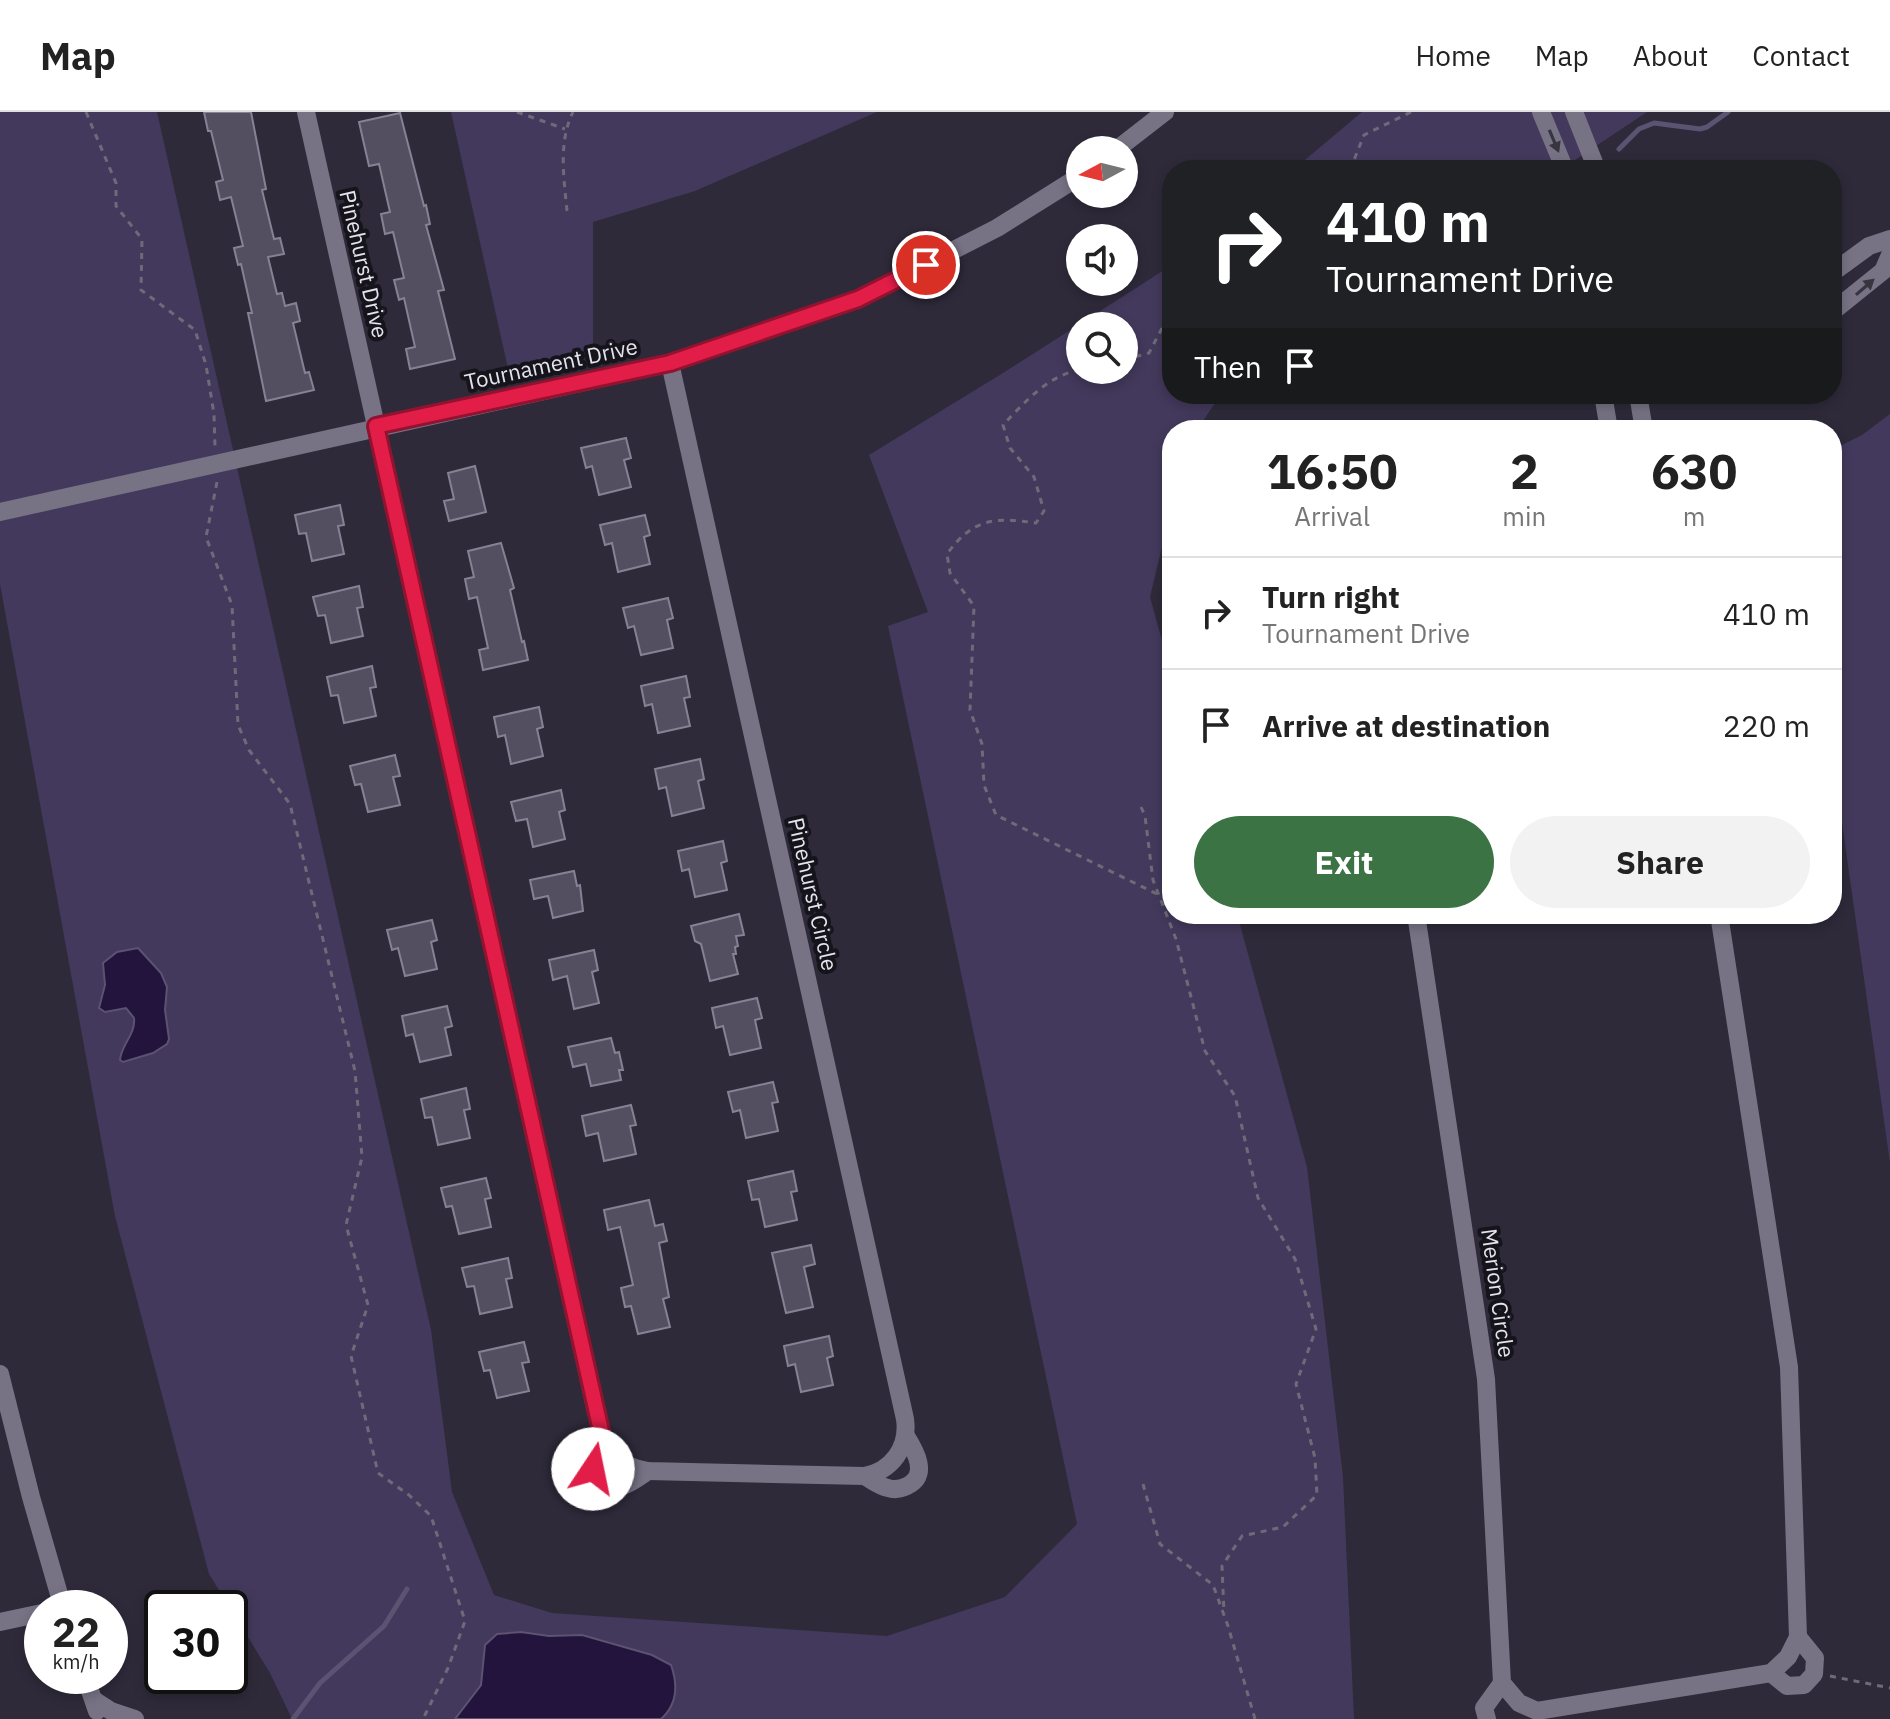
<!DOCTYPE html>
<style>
body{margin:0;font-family:"IBM Plex Sans",sans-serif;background:#f2f2f2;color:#222;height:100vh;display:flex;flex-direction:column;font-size:30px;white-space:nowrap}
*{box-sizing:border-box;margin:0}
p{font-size:26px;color:#767676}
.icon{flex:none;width:44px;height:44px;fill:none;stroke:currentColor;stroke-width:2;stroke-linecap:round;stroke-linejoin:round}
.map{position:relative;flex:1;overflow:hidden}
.panel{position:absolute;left:1162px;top:308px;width:680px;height:504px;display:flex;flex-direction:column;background:#fff;border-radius:32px;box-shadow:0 4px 12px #0003}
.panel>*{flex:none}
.top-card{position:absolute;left:1162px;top:48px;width:680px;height:244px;border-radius:32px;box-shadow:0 4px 12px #0003;background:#202124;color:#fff;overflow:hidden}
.needle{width:52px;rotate:263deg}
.fabs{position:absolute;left:1066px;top:24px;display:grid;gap:16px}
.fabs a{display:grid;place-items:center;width:72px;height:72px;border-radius:50%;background:#fff;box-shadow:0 4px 12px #0003;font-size:40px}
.speed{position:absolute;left:24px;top:1478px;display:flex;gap:16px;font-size:40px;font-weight:700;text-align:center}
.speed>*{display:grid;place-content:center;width:104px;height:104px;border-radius:50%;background:#fff;box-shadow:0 4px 12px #0003;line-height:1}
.speed small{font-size:20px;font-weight:400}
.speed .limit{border:4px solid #111;border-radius:12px;background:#fff;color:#111}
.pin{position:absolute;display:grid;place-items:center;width:68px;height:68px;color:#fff;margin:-34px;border:4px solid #fff;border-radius:50%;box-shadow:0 2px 8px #0007}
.me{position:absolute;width:88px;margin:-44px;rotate:11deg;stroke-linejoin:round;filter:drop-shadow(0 0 6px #0008)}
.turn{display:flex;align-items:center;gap:28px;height:168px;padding:0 32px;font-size:36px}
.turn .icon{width:104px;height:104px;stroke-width:2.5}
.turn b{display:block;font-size:56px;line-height:68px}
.then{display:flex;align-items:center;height:76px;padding:0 32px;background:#0003;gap:16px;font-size:30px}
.eta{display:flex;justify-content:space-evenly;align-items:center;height:136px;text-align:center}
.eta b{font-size:48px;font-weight:800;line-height:56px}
.action{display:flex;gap:16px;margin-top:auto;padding:16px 32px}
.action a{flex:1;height:92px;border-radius:48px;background:#3c7344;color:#fff;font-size:32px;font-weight:800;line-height:92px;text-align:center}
.action a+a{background:#f2f2f2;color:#222}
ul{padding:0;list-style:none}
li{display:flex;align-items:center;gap:24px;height:112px;padding:0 32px;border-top:2px solid #e0e0e0}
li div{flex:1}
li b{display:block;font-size:30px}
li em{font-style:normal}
header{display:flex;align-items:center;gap:48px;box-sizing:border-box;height:112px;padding:0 40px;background:#fff;border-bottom:2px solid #e0e0e0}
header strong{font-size:38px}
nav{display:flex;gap:44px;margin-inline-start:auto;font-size:28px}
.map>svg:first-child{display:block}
.green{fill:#43395c;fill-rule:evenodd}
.water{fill:#22143c;stroke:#5c5271;stroke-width:2}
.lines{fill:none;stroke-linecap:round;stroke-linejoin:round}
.stream{stroke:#5c5271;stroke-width:5}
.building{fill:#534f60;stroke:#868194;stroke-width:2}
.path{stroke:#6e6b79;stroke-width:3;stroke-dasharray:6 6;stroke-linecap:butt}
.minor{stroke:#777385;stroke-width:18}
.oneway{fill:#383540}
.route-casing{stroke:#92132f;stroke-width:20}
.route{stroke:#e11d48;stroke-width:14}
.labels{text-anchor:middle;stroke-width:8;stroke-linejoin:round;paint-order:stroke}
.street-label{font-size:22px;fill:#e5e3ed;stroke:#16141b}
</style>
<header>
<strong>Map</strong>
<nav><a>Home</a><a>Map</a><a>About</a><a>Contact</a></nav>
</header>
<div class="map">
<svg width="1890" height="1607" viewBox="0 0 1890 1607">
<rect width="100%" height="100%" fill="#2e2a3a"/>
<g class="green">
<path d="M0 0H157L431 1218 452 1380 494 1483 552 1501 887 1524 1005 1485 1077 1412 888 514 928 500 869 343 1003 261 1172 153V282H1221L1197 318H1172V393L1150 485 1172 565V802H1237L1307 1055 1343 1365 1354 1607H292L270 1561 209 1462 115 1104 0 472ZM1080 214H1124V258H1080Z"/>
<path d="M451 0H877L695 79 593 110V241L509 261Z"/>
<path d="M1362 0H1647L1560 58H1293Z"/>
<path d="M1890 302V1051L1832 640V338L1862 323Z"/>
</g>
<g class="water">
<path d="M138 836 161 861 167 875 165 898 169 927 167 932 153 941 123 950 120 948C121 933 136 922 134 906L126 896 105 900 99 896 105 873 103 851 117 840Z"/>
<path d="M521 1520 549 1524 582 1523 652 1543 671 1553C678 1573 678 1592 661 1607H455L481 1573 485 1533 497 1522Z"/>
</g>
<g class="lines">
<g class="stream">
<path d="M1619 37 1639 17 1654 11 1700 17 1707 15 1728 0"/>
<path d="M293 1607 320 1571 384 1514 407 1477"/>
</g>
</g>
<g class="building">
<path d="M204 0H251L266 77 262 78 274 127 280 126 284 142 268 145 277 182 282 181 285 194 296 191 300 209 293 211 305 261 309 260 314 278 266 289 248 201H252L241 152 238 153 234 136 243 134 231 85 220 88 216 70 223 68 211 19H208Z"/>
<path d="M400 1 424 94 426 93 430 112 426 113 444 178 438 179 455 247 410 257 406 237 415 235 404 186 399 188 394 168 404 166 393 120 385 122 381 102 390 100 379 52 369 54 359 10Z"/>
<path d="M626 326 631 346 624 348 631 375 599 383 592 354 586 356 581 336Z"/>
<path d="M475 354 486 400 449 409 444 389 454 387 448 361Z"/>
<path d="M340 393 344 413 338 414 344 442 312 449 306 421 299 422 295 403Z"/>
<path d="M645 403 650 423 644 425 650 452 618 460 612 431 605 433 600 413Z"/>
<path d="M501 431 514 476 510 478 522 530 524 529 528 548 483 558 479 538 488 536 477 485 469 487 465 467 474 465 468 439Z"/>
<path d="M359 474 363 495 357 496 363 524 331 531 325 503 318 504 313 485Z"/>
<path d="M668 486 673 506 667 508 673 536 641 543 634 514 628 516 623 496Z"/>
<path d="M372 554 376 575 370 576 376 604 344 611 338 583 331 584 327 565Z"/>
<path d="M686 564 690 585 684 586 690 614 658 621 652 592 645 594 641 574Z"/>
<path d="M539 595 543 615 537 617 543 644 511 652 505 623 498 625 494 605Z"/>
<path d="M395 643 400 664 393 665 400 693 368 700 361 672 355 673 350 654Z"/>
<path d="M700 647 704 667 698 669 704 696 672 704 666 675 659 677 655 657Z"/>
<path d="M561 678 565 698 559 700 565 727 533 735 527 707 516 709 511 690Z"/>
<path d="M723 729 727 749 721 751 727 778 695 785 689 757 682 759 678 739Z"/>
<path d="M574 759 577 774 580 773 583 799 553 806 548 784 534 787 530 768Z"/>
<path d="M739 802 744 823 736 824 738 834 735 835 736 842H733L738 862 710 869 701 832 695 829 691 814Z"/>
<path d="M432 808 437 828 431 830 437 857 405 864 398 836 392 838 387 818Z"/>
<path d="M594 838 598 858 592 860 599 891 574 897 567 864 553 868 549 848Z"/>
<path d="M757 886 762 906 755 908 761 936 730 943 723 914 716 916 712 896Z"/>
<path d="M447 894 452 914 445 916 451 943 420 950 413 922 406 924 402 904Z"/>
<path d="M611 926 615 941 619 940 623 958H619L621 968 591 974 586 952 573 955 568 935Z"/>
<path d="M773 970 778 990 772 991 778 1019 746 1026 740 998 733 1000 728 980Z"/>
<path d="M466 976 470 997 464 998 470 1026 438 1033 432 1005 425 1006 421 987Z"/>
<path d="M631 993 636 1013 630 1014 636 1042 604 1049 598 1021 586 1024 582 1004Z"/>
<path d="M793 1059 797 1079 791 1080 797 1108 765 1115 759 1087 752 1088 748 1069Z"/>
<path d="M486 1066 491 1086 485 1087 491 1115 459 1122 452 1094 446 1095 441 1076Z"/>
<path d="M649 1088 655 1114 663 1112 667 1129 659 1131 669 1185 663 1187 670 1215 638 1222 631 1194 625 1195 621 1176 633 1173 620 1115 608 1118 604 1098Z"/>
<path d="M811 1133 815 1152 804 1155 813 1195 786 1201 772 1141Z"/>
<path d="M508 1146 512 1166 506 1167 512 1195 480 1202 474 1174 467 1175 462 1156Z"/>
<path d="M829 1224 833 1244 827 1246 833 1273 801 1280 795 1252 788 1254 784 1234Z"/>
<path d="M524 1230 529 1250 522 1251 529 1279 497 1286 490 1258 484 1259 479 1240Z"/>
</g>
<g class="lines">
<g class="path">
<path d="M86 0 116 71V94L142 127 141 178 195 218 206 253 214 302 215 335"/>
<path d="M517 0 565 17"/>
<path d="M1350 58 1364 23 1411 0"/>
<path d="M567 99C564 67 558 30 573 0"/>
<path d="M1124 248 1149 241 1172 197"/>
<path d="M1080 258C1048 263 1024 291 1003 313L1010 336 1034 365 1044 399 1036 411C995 405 973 406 947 442L950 461 974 494 970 598 982 632 984 673 996 703 1159 783"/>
<path d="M217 370 206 425 232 493 238 613 249 638 290 692 355 959 362 1045 346 1113 368 1193 351 1244 378 1361 409 1383 431 1404 465 1509 448 1556 423 1607"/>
<path d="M1141 695 1145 704 1153 768 1176 827 1205 939 1235 984 1258 1086 1295 1147 1316 1217 1296 1272 1315 1346 1317 1383 1283 1415 1242 1424 1222 1454 1224 1501"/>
<path d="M1143 1372 1160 1432 1213 1473 1228 1514 1255 1607"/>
<path d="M1830 1564 1890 1576"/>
</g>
<g class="minor">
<path d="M306 0 595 1295C604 1331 607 1352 648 1359L864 1364C892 1359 909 1335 905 1307L670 251"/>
<path d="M1541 0 1565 58"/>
<path d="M1574 0 1597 58"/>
<path d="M1116 38 1165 0"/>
<path d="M1832 161 1869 134 1890 127"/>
<path d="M1832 200 1883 159 1890 143"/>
<path d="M1603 282 1609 318"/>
<path d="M1638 282 1644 318"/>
<path d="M0 400 670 251 858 187 997 116 1080 64"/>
<path d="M1416 802 1486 1267 1502 1571 1519 1591 1537 1599 1771 1561 1788 1545 1798 1525 1789 1255 1719 802"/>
<path d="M0 1262 31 1385 63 1496"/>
<path d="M601 1319C596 1335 585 1360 602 1372 607 1376 614 1377 620 1375 630 1372 639 1365 648 1359"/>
<path d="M864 1364C872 1368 879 1374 888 1376 894 1378 901 1377 907 1374 929 1363 916 1340 906 1324"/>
<path d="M0 1510 42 1501"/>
<path d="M1771 1561 1787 1574 1804 1573 1814 1562 1815 1546 1798 1525"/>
<path d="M85 1564 97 1599"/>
<path d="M94 1588 111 1599 135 1607"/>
<path d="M1487 1607 1484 1596 1502 1571"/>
</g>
</g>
<defs><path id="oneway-solid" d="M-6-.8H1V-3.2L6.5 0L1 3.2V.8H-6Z" transform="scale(2)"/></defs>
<g class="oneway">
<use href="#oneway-solid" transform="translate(1554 29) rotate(67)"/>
<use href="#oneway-solid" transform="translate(1865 175) rotate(-41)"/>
</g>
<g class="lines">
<g class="route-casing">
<path id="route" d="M593 1357 595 1336 601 1319 376 314 670 251 858 187 926 153"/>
</g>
<use href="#route" class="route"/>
</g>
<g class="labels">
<g class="street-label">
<text transform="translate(364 152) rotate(77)" y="8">Pinehurst Drive</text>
<text transform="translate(551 252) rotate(-12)" y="8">Tournament Drive</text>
<text transform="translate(813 782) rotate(77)" y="8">Pinehurst Circle</text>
<text transform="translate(1498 1181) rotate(82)" y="8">Merion Circle</text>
</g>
</g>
</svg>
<div class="fabs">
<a><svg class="needle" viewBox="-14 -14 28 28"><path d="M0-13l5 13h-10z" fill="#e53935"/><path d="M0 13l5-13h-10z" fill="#767676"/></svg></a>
<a><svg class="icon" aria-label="sound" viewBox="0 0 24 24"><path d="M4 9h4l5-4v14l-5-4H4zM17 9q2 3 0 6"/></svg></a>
<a><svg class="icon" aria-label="search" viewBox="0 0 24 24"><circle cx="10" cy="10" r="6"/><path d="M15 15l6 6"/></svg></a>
</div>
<div class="speed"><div>22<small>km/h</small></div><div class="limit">30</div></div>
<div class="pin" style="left:926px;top:153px;background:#d93025"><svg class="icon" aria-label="arrive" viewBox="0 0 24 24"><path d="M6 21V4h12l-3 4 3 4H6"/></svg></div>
<svg class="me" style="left:593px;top:1357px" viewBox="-20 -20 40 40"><circle r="19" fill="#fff"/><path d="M0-13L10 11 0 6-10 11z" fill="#e11d48"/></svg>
<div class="top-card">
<div class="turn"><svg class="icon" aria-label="right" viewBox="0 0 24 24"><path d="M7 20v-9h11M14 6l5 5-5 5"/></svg><div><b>410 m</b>Tournament Drive</div></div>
<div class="then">Then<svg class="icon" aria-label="arrive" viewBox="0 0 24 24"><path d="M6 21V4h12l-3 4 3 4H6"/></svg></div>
</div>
<section class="panel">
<div class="eta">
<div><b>16:50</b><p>Arrival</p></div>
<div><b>2</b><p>min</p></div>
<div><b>630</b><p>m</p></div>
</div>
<ul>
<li><svg class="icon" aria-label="right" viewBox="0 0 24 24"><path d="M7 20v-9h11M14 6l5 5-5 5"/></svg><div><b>Turn right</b><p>Tournament Drive</p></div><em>410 m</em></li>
<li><svg class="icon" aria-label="arrive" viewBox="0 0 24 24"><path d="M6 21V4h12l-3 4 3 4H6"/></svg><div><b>Arrive at destination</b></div><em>220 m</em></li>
</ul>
<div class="action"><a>Exit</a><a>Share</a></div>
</section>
</div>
